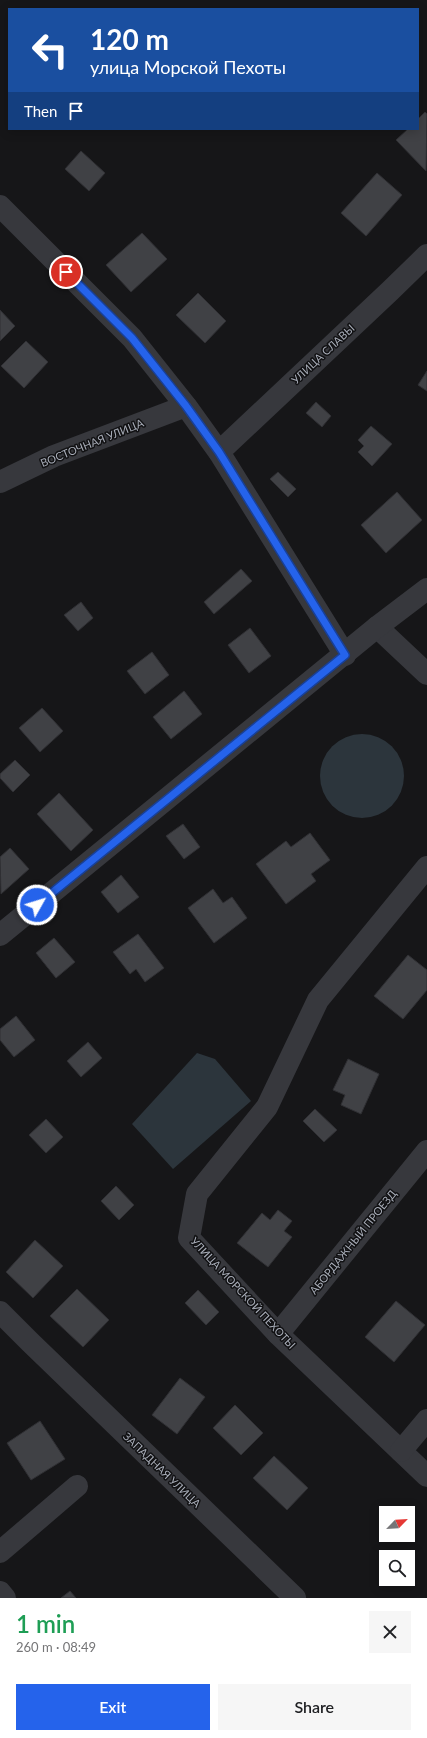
<!DOCTYPE html>
<meta charset="utf-8">
<style>
body{margin:0;font-family:Lato,sans-serif;background:#f6f6f6;color:#202124;height:100vh;display:flex;flex-direction:column;font-size:15px;white-space:nowrap}
*{box-sizing:border-box;margin:0}
p{font-size:13px;color:#757577}
.icon{flex:none;width:22px;height:22px;fill:none;stroke:currentColor;stroke-width:2;stroke-linecap:round;stroke-linejoin:round}
.map{position:relative;height:1598px;overflow:hidden}
.side{display:flex;flex-direction:column;background:#fff;flex:1}
.side>*{flex:none}
.hud{position:absolute;left:8px;top:8px;width:411px;height:122px;border-radius:0px;box-shadow:0 2px 10px #0003;background:#1a4fa0;color:#fff;overflow:hidden}
.needle{width:26px;rotate:65deg}
.buttons{position:absolute;left:379px;top:1506px;display:grid;gap:8px}
.buttons a{display:grid;place-items:center;width:36px;height:36px;border-radius:0px;background:#fff;box-shadow:0 2px 10px #0003;font-size:20px}
.pin{position:absolute;display:grid;place-items:center;width:34px;height:34px;color:#fff;margin:-17px;border:2px solid #fff;border-radius:50%;box-shadow:0 1px 4px #0007}
.me{position:absolute;width:44px;margin:-22px;rotate:51deg;stroke-linejoin:round;filter:drop-shadow(0 0 3px #0008)}
.turn{display:flex;align-items:center;gap:14px;height:84px;padding:0 16px;font-size:18px}
.turn .icon{width:52px;height:52px;stroke-width:2.5}
.turn b{display:block;font-size:28px;line-height:34px}
.then{display:flex;align-items:center;height:38px;padding:0 16px;background:#0003;gap:8px;font-size:15px}
.round{display:grid;place-items:center;flex:none;width:42px;height:42px;border-radius:0px;background:#f6f6f6}
.head{display:flex;align-items:center;justify-content:space-between;height:68px;padding:0 16px}
h1{font-size:24px;font-weight:600;line-height:30px;color:#1e9e55}
.button{display:flex;gap:8px;margin-top:auto;padding:8px 16px}
.button a{flex:1;height:46px;border-radius:0px;background:#2563eb;color:#fff;font-size:16px;font-weight:600;line-height:46px;text-align:center}
.button a+a{background:#f6f6f6;color:#202124}
.map>svg:first-child{display:block}
.water{fill:#2c353c}
.building{fill:#404145;stroke:#303034}
.lines{fill:none;stroke-linecap:round;stroke-linejoin:round}
.minor{stroke:#37383d;stroke-width:22}
.route-casing{stroke:#184099;stroke-width:10}
.route{stroke:#2563eb;stroke-width:7}
.labels{text-anchor:middle;stroke-width:3;stroke-linejoin:round;paint-order:stroke}
.street-label{font-size:11px;fill:#a8adb8;stroke:#111113}
</style>
<div class="map">
<svg width="427" height="1598" viewBox="0 0 427 1598">
<rect width="100%" height="100%" fill="#161618"/>
<g class="water">
<circle cx="362" cy="776" r="42"/>
<path d="M197 1053 215 1059 251 1101 173 1169 132 1124Z"/>
</g>
<g class="building">
<path d="M425 112 427 114 426 171 396 140 408 129H418V119Z"/>
<path d="M81 151 105 173 89 191 65 169Z"/>
<path d="M377 173 402 195 366 236 341 213Z"/>
<path d="M142 233 167 259 131 292 106 265Z"/>
<path d="M198 293 226 321 205 343 176 315Z"/>
<path d="M0 310 15 326 0 341Z"/>
<path d="M26 341 48 362 24 388 1 366Z"/>
<path d="M427 371V391L418 385Z"/>
<path d="M316 402 331 416 322 427 306 413Z"/>
<path d="M371 426 392 444 372 466 358 452 364 446 358 440Z"/>
<path d="M278 472 296 489 288 497 270 479Z"/>
<path d="M397 492 422 520 386 553 361 525Z"/>
<path d="M241 569 252 581 214 614 204 602Z"/>
<path d="M81 602 93 618 78 631 64 615Z"/>
<path d="M250 628 271 656 249 673 228 645Z"/>
<path d="M152 652 169 675 145 694 127 671Z"/>
<path d="M184 691 202 714 171 739 153 717Z"/>
<path d="M42 708 63 731 40 752 19 728Z"/>
<path d="M15 760 30 775 13 792 0 778V774Z"/>
<path d="M59 793 93 830 71 851 37 814Z"/>
<path d="M183 824 200 847 184 859 166 836Z"/>
<path d="M310 833 330 860 311 874 316 881 286 904 256 864 286 841 291 847Z"/>
<path d="M10 848 29 869 1 894 0 857Z"/>
<path d="M121 875 139 897 118 913 101 892Z"/>
<path d="M213 889 223 903 232 897 247 918 214 943 188 908Z"/>
<path d="M138 934 164 968 145 982 136 969 130 974 113 952Z"/>
<path d="M54 938 75 962 56 978 36 953Z"/>
<path d="M408 955 427 970V990L403 1019 374 996Z"/>
<path d="M16 1016 35 1040 14 1057 0 1040V1029Z"/>
<path d="M88 1042 102 1058 81 1077 67 1061Z"/>
<path d="M348 1059 379 1074 361 1114 341 1105 345 1095 333 1090Z"/>
<path d="M315 1109 337 1130 324 1142 303 1121Z"/>
<path d="M46 1119 63 1137 46 1153 29 1135Z"/>
<path d="M116 1186 134 1205 119 1220 101 1201Z"/>
<path d="M278 1210 292 1221 284 1231 292 1237 268 1267 237 1243 262 1213 270 1220Z"/>
<path d="M35 1240 63 1266 33 1298 6 1272Z"/>
<path d="M77 1289 109 1320 83 1347 50 1316Z"/>
<path d="M198 1290 219 1312 206 1325 185 1303Z"/>
<path d="M396 1301 425 1325 394 1362 365 1337Z"/>
<path d="M180 1378 205 1397 177 1434 152 1415Z"/>
<path d="M235 1405 263 1433 241 1455 213 1428Z"/>
<path d="M40 1421 65 1459 31 1480 7 1443Z"/>
<path d="M274 1456 308 1488 287 1510 253 1478Z"/>
<path d="M70 1591 76 1598H61Z"/>
</g>
<g class="lines">
<g class="minor">
<path d="M0 206 132 338 186 406 219 452 345 655"/>
<path d="M219 452 390 291 427 255"/>
<path d="M0 482 54 456 186 406"/>
<path d="M377 627 427 674"/>
<path d="M427 867 318 1000 267 1107 197 1194 189 1238 278 1334 427 1476"/>
<path d="M0 935 377 627 427 589"/>
<path d="M0 1312 30 1342 295 1598"/>
<path d="M278 1334 427 1151"/>
<path d="M401 1451 427 1420"/>
<path d="M0 1552 77 1486"/>
<path d="M0 1592 5 1598"/>
</g>
</g>
<g class="lines">
<g class="route-casing">
<path id="route" d="M37 905 345 655 219 452 186 406 132 338 66 272"/>
</g>
<use href="#route" class="route"/>
</g>
<g class="labels">
<g class="street-label">
<text transform="translate(323 354) rotate(-43)" y="4">УЛИЦА СЛАВЫ</text>
<text transform="translate(92 443) rotate(-22)" y="4">ВОСТОЧНАЯ УЛИЦА</text>
<text transform="translate(353 1242) rotate(-51)" y="4">АБОРДАЖНЫЙ ПРОЕЗД</text>
<text transform="translate(243 1293) rotate(47)" y="4">УЛИЦА МОРСКОЙ ПЕХОТЫ</text>
<text transform="translate(162 1470) rotate(44)" y="4">ЗАПАДНАЯ УЛИЦА</text>
</g>
</g>
</svg>
<div class="buttons">
<a><svg class="needle" viewBox="-14 -14 28 28"><path d="M0-13l5 13h-10z" fill="#e53935"/><path d="M0 13l5-13h-10z" fill="#757577"/></svg></a>
<a><svg class="icon" aria-label="search" viewBox="0 0 24 24"><circle cx="10" cy="10" r="6"/><path d="M15 15l6 6"/></svg></a>
</div>
<div class="pin" style="left:66px;top:272px;background:#d93025"><svg class="icon" aria-label="arrive" viewBox="0 0 24 24"><path d="M6 21V4h12l-3 4 3 4H6"/></svg></div>
<svg class="me" style="left:37px;top:905px" viewBox="-20 -20 40 40"><circle r="17" fill="#2563eb" stroke="#fff" stroke-width="3"/><path d="M0-11L8 9 0 5-8 9z" fill="#fff"/></svg>
<div class="hud">
<div class="turn"><svg class="icon" aria-label="left" viewBox="0 0 24 24"><path d="M17 20v-9H6M10 6l-5 5 5 5"/></svg><div><b>120 m</b>улица Морской Пехоты</div></div>
<div class="then">Then<svg class="icon" aria-label="arrive" viewBox="0 0 24 24"><path d="M6 21V4h12l-3 4 3 4H6"/></svg></div>
</div>
</div>
<section class="side">
<div class="head"><div><h1>1 min</h1><p>260 m · 08:49</p></div><a class="round"><svg class="icon" aria-label="close" viewBox="0 0 24 24"><path d="M6 6l12 12M18 6L6 18"/></svg></a></div>
<div class="button"><a>Exit</a><a>Share</a></div>
</section>
